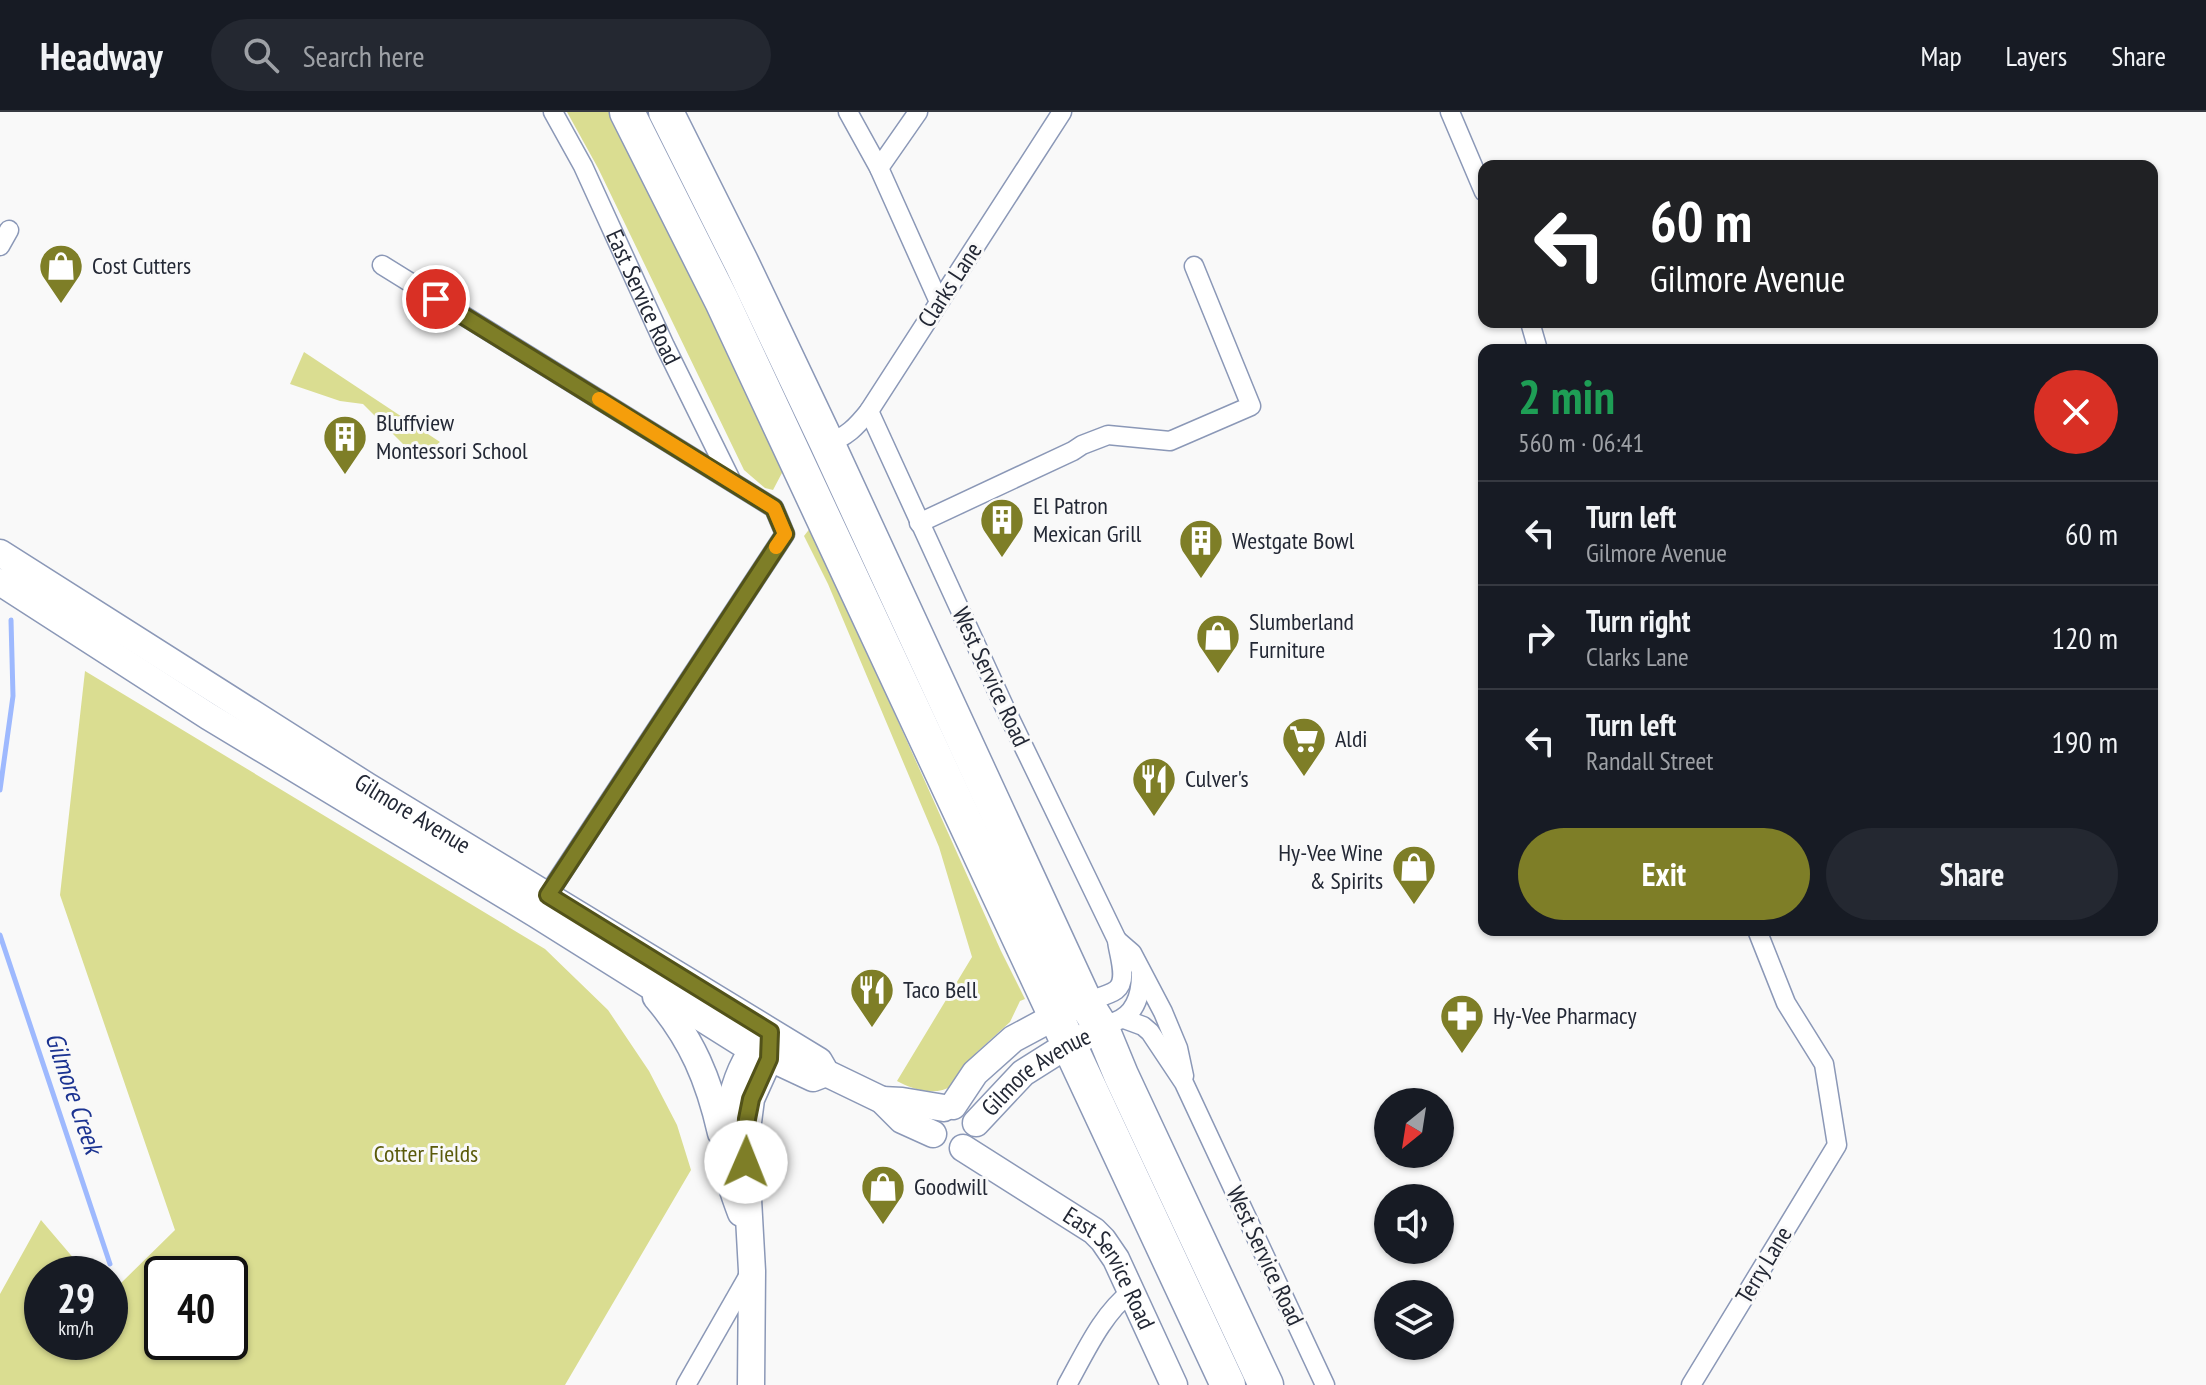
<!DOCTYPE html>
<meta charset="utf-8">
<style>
body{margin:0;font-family:"PT Sans Narrow",sans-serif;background:#242831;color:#f1f3f6;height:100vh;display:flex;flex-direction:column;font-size:30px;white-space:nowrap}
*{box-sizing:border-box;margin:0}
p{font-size:26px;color:#9ea1a6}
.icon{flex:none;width:44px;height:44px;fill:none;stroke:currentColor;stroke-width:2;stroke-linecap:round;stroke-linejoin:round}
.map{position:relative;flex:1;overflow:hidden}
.details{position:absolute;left:1478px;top:232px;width:680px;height:592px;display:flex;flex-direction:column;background:#171b24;border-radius:16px;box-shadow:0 2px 6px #0004}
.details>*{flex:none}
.guide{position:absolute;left:1478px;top:48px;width:680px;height:168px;border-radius:16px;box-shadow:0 2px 6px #0004;background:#202124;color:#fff;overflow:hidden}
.needle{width:52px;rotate:210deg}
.buttons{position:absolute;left:1374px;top:976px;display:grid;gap:16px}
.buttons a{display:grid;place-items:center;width:80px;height:80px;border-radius:50%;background:#171b24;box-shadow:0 2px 6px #0004;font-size:40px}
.speed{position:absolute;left:24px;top:1144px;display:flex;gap:16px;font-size:40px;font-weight:700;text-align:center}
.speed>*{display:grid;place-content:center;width:104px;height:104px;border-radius:50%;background:#171b24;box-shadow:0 2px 6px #0004;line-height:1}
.speed small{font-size:20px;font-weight:400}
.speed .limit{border:4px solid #111;border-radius:12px;background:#fff;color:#111}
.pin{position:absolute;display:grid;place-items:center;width:68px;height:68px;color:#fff;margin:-34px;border:4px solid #fff;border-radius:50%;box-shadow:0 2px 8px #0007}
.me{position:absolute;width:88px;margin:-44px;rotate:1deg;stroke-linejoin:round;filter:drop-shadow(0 0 6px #0008)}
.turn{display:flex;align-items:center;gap:28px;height:168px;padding:0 40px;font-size:36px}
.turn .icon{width:104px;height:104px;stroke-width:2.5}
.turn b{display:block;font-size:56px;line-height:68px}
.round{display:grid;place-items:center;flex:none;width:84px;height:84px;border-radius:42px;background:#242831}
.overview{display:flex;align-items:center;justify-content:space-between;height:136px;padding:0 40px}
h1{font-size:48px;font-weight:800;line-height:60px;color:#1e9e55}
.cta{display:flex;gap:16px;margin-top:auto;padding:16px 40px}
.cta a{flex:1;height:92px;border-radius:48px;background:#7e7e27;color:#fff;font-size:32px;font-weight:800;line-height:92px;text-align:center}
.cta a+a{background:#242831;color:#f1f3f6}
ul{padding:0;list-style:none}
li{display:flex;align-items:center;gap:24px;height:104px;padding:0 40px;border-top:2px solid #363941}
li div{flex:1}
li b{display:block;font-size:30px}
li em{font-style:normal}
header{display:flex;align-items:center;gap:48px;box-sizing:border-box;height:112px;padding:0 40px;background:#171b24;border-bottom:2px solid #363941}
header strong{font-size:38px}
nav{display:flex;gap:44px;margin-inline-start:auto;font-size:28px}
.search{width:560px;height:72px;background:#242831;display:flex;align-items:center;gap:20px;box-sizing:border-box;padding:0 28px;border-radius:44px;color:#9ea1a6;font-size:30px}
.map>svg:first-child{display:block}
.green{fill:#dadd91;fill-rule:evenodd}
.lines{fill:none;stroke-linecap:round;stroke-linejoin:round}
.stream{stroke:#9eb9fe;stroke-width:5}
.street-casing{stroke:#8b98b7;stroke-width:21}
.secondary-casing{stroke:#8b98b7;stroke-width:29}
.highway-casing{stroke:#8b98b7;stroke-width:37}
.street{stroke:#fff;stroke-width:18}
.secondary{stroke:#fff;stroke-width:26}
.highway{stroke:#fff;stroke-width:34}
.route-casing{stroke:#525219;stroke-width:20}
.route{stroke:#7e7e27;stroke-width:14}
.slow{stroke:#f59e0b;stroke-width:14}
.labels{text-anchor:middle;stroke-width:6;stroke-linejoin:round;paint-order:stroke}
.poi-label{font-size:24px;fill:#232835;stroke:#f9f9f9;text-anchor:start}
.street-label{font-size:24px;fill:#232835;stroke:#f9f9f9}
.park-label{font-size:24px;fill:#5a5a0a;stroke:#f9f9f9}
.water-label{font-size:26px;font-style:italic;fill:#1b3391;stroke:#f9f9f9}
</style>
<header>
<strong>Headway</strong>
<div class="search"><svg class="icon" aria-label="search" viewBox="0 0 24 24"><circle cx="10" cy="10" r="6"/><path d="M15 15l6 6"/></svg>Search here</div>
<nav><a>Map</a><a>Layers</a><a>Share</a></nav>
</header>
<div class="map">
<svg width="2206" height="1273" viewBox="0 0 2206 1273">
<rect width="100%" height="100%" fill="#f9f9f9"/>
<g class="green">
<path d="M567 0H610C671 118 729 238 783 359L773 378 765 376 744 358 598 56Z"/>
<path d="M304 240 440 330 418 347 363 292 340 289 290 272Z"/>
<path d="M811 415 1001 839 1025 887 1020 889 1010 910 977 940 952 974C936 984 913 978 897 969L972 845 939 735 828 472 804 424Z"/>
<path d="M85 559 545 837 608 898 649 959 677 1013 691 1058 565 1273H0V1182L41 1108 87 1162H42V1230H110V1176L118 1174 175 1118 60 783ZM162 1162H230V1230H162Z"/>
</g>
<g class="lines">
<g class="stream">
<path d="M0 678 13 584 11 508"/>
<path d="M0 823 110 1152"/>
</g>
<g class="street-casing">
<g id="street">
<path id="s1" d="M553 0 583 54 665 234 731 368"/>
<path d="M848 0 879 56 939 190"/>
<path d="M1450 0 1484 80"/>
<path d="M879 56 918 0"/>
<path d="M0 134 9 118"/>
<path d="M382 153 774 396 785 422 541 793"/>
<path d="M1530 210 1538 238"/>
<path d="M869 299 1004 594 1117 828C1118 842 1129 868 1116 878 1108 884 1094 886 1085 890"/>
<path d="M827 331C846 326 857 314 869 299L1062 0"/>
<path d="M919 411 1073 339 1082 333 1108 323 1170 329 1251 294 1194 154"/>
<path d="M1117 828 1132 841 1163 900 1178 936 1184 964"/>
<path d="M1124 907 1143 914 1150 920 1184 971 1325 1273"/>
<path d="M1114 910C1136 903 1141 882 1141 862"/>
<path d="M686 1273 750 1161"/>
<path d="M1067 1273C1085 1241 1102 1202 1131 1180"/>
<path d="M1691 1273 1837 1033 1824 952 1786 891 1757 818"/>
</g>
</g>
<g class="secondary-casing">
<g id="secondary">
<path id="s2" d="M0 441 367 674 819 949 826 961 882 988 902 1008 933 1022"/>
<path d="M0 470 208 604 536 802 751 937 813 966 826 961"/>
<path d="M656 885C692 927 709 968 721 1021"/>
<path d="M882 988 902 989 944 996"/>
<path d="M953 994 975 961 1013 927 1071 896"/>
<path id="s3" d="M976 1011 1023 961 1069 932 1102 917"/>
<path id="s4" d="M963 1036 1094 1119 1103 1128 1116 1147 1174 1273"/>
<path d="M741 1101C735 1085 729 1069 726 1052 722 1015 734 953 762 928"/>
<path d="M751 1273 752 1159 745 1033 751 987 769 947 770 929"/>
</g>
</g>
<g class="highway-casing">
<g id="highway">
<path d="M627 0 722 189 1228 1273"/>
<path d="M666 0 742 152 827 331 1085 890 1102 917 1121 963 1266 1273"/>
</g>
</g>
<use href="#street" class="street"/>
<use href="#secondary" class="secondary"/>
<use href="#highway" class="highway"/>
</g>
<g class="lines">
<g class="route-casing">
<path id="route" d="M436 187 774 396 785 422 548 783 770 920 769 947 751 987 747 1007 745 1033 746 1050"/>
</g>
<use href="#route" class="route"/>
<path class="slow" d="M599 287 774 396 785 422 776 435"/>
</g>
<defs>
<g id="shop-pin" transform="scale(2.3)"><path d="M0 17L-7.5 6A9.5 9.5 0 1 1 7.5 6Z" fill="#7e7e27" stroke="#f9f9f9"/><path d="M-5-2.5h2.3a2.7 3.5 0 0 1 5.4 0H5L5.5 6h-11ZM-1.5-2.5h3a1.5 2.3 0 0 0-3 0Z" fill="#fff"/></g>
<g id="building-pin" transform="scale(2.3)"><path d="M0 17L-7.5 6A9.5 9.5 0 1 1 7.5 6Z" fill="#7e7e27" stroke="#f9f9f9"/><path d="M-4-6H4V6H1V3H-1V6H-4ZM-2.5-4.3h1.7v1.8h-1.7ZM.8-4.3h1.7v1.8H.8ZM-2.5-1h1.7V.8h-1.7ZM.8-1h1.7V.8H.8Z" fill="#fff"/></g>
<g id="supermarket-pin" transform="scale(2.3)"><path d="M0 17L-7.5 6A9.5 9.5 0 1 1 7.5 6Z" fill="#7e7e27" stroke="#f9f9f9"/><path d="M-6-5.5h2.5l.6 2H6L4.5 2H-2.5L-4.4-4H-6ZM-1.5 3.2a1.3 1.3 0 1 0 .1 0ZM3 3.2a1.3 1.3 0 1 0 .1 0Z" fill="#fff"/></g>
<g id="restaurant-pin" transform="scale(2.3)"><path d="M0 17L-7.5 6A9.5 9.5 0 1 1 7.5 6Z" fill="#7e7e27" stroke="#f9f9f9"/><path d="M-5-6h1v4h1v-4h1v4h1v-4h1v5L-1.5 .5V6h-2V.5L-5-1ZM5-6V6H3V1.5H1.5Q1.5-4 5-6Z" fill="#fff"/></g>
<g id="pharmacy-pin" transform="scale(2.3)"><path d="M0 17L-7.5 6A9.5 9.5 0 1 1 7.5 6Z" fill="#7e7e27" stroke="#f9f9f9"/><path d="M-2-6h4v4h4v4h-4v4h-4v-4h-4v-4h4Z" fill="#fff"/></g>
</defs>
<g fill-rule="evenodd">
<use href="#shop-pin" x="61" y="154"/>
<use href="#building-pin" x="345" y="325"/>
<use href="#building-pin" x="1002" y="408"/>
<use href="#building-pin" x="1201" y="429"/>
<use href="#shop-pin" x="1218" y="524"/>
<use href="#supermarket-pin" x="1304" y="627"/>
<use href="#restaurant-pin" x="1154" y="667"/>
<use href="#shop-pin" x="1414" y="755"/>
<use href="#restaurant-pin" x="872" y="878"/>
<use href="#pharmacy-pin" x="1462" y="904"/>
<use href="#shop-pin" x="883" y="1075"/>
</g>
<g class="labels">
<g class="poi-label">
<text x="92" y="162">Cost Cutters</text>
<text x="376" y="319">Bluffview<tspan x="376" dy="28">Montessori School</tspan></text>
<text x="1033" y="402">El Patron<tspan x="1033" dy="28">Mexican Grill</tspan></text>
<text x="1232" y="437">Westgate Bowl</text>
<text x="1249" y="518">Slumberland<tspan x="1249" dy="28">Furniture</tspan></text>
<text x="1335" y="635">Aldi</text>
<text x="1185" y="675">Culver's</text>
<text x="1383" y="749" text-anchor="end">Hy-Vee Wine<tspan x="1383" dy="28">&amp; Spirits</tspan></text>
<text x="903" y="886">Taco Bell</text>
<text x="1493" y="912">Hy-Vee Pharmacy</text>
<text x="914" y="1083">Goodwill</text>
</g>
<g class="street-label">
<text transform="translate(950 173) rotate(-57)" y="8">Clarks Lane</text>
<text dy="8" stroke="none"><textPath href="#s1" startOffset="206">East Service Road</textPath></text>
<text transform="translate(991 565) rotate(65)" y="8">West Service Road</text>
<text dy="8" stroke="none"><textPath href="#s2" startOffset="488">Gilmore Avenue</textPath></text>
<text dy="8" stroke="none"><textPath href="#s3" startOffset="80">Gilmore Avenue</textPath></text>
<text transform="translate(1265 1144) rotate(65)" y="8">West Service Road</text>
<text transform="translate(1764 1153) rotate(-59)" y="8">Terry Lane</text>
<text dy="8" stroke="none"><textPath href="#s4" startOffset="194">East Service Road</textPath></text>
</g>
<g class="park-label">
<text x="426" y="1050">Cotter Fields</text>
</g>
<g class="water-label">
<text transform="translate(74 981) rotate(71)" y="9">Gilmore Creek</text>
</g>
</g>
</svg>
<div class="buttons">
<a><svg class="needle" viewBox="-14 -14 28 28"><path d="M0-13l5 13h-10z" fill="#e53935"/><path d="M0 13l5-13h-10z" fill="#9ea1a6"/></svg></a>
<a><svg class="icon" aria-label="sound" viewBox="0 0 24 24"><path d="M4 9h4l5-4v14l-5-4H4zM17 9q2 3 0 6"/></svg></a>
<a><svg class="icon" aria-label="layers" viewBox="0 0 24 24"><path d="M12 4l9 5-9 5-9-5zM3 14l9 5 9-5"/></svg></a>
</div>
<div class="speed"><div>29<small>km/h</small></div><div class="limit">40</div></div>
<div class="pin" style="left:436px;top:187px;background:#d93025"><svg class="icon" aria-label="arrive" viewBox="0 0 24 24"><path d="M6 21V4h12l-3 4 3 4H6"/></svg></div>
<svg class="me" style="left:746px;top:1050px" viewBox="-20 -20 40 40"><circle r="19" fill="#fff"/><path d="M0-13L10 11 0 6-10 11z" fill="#7e7e27"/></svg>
<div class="guide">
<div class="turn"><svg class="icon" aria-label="left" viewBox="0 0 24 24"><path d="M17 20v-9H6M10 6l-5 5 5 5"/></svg><div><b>60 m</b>Gilmore Avenue</div></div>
</div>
<section class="details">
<div class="overview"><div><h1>2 min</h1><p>560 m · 06:41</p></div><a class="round" style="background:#d93025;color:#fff"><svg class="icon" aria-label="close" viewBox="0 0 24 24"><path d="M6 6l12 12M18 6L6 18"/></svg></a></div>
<ul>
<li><svg class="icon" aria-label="left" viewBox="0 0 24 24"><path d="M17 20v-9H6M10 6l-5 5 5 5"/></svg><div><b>Turn left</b><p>Gilmore Avenue</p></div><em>60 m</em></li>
<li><svg class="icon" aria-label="right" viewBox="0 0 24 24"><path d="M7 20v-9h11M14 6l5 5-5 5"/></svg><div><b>Turn right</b><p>Clarks Lane</p></div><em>120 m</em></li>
<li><svg class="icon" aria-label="left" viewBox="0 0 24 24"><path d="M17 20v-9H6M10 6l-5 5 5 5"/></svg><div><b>Turn left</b><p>Randall Street</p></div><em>190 m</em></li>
</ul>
<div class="cta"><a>Exit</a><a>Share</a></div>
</section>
</div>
